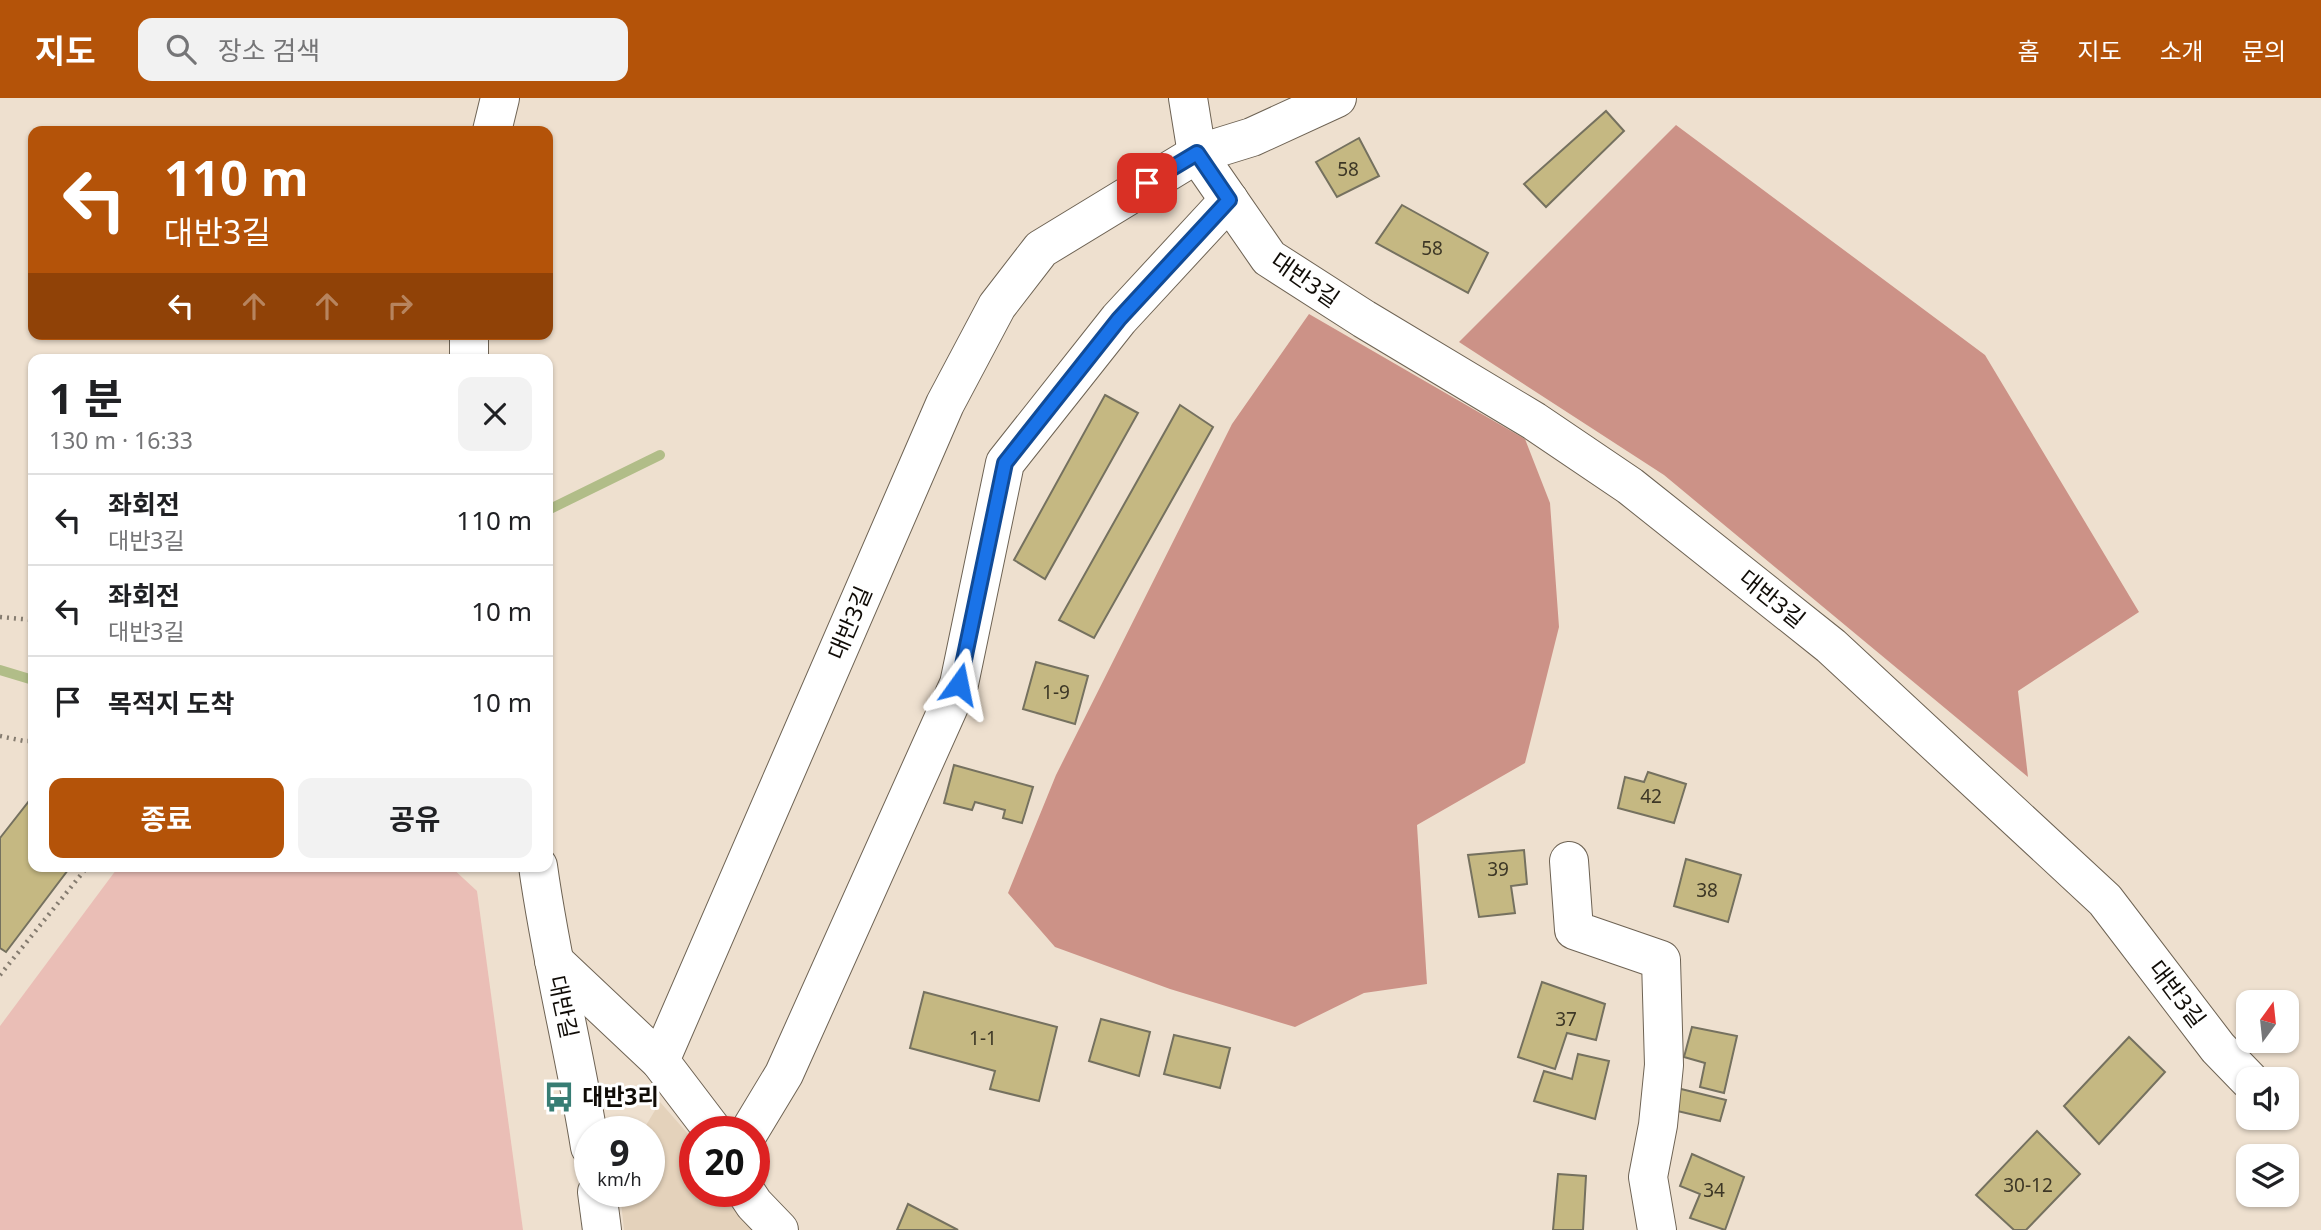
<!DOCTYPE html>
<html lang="ko">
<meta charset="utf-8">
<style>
body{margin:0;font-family:"Noto Sans","Noto Sans KR",sans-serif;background:#f2f2f2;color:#202124;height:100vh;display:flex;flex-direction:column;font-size:26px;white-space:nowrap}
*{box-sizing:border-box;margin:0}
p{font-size:23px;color:#757577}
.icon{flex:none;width:38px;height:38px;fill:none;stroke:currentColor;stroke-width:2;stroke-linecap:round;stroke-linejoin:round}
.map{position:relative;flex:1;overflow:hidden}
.panel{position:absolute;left:28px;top:256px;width:525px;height:518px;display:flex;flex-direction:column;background:#fff;border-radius:14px;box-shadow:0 2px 5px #0004}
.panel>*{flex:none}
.banner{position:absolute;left:28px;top:28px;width:525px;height:214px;border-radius:14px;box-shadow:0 2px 5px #0004;background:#b45309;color:#fff;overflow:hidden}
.needle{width:46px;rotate:15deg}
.fabs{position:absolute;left:2236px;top:892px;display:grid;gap:14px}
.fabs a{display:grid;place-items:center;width:63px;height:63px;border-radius:14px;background:#fff;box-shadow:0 2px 5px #0004;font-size:35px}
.speed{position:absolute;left:574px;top:1018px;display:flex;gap:14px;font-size:35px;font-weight:700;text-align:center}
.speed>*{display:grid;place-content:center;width:91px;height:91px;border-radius:50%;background:#fff;box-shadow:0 2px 5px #0004;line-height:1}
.speed small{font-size:18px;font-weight:400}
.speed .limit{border:10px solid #d22;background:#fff;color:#111}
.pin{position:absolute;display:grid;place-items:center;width:60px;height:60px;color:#fff;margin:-30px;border-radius:14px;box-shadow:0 4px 10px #0006}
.me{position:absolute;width:77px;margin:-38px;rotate:12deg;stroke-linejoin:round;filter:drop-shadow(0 0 5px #0008)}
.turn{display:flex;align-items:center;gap:24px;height:147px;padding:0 21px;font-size:32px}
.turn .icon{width:91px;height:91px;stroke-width:2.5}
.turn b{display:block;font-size:49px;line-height:60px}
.lanes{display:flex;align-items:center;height:66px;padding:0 21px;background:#0003;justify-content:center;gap:35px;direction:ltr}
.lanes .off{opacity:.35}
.round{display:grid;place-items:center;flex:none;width:74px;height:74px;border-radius:14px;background:#f2f2f2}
.summary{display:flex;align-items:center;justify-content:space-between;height:119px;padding:0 21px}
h1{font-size:42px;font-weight:700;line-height:52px}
.cta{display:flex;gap:14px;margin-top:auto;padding:14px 21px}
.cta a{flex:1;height:80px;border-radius:14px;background:#b45309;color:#fff;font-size:28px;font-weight:700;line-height:80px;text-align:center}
.cta a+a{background:#f2f2f2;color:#202124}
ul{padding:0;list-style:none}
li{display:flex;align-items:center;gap:21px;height:91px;padding:0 21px;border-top:2px solid #e0e0e0}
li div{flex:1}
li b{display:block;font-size:26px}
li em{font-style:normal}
header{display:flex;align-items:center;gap:42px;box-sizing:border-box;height:98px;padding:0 35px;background:#b45309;color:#fff}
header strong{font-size:33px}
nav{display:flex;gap:38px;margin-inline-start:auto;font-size:24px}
.search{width:490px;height:63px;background:#f2f2f2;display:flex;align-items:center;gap:18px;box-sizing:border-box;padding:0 24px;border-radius:14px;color:#757577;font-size:26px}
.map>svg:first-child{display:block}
.built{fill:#e4d2bb}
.green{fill:#eabeb6}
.forest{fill:#cc9287}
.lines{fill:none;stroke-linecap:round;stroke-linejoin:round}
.stream{stroke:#b1bd88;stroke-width:10}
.building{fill:#c5b882;stroke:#75715f;stroke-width:2}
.minor-casing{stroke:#6e6354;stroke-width:40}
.path{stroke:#847b6f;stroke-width:4.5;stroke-dasharray:2 5;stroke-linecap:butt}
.minor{stroke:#fff;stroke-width:38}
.route-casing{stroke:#114b97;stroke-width:18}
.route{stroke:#1a73e8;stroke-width:12}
.labels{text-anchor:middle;stroke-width:6;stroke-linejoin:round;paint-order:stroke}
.number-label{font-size:19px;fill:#3d3726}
.street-label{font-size:23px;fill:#100c07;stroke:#fff}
.poi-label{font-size:23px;font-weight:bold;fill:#100c07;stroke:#fff;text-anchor:start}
</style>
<header>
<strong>지도</strong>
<div class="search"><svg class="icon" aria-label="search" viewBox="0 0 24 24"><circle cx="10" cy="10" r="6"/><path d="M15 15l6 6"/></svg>장소 검색</div>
<nav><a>홈</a><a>지도</a><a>소개</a><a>문의</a></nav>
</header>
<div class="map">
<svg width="2321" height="1132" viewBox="0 0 2321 1132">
<rect width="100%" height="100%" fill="#eee0cf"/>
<path class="built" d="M660 1004 688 1036 695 1049V1094H720L754 1132H624L620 1094H649V1034H642Z"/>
<path class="green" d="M119 768H450L477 793 523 1132H0V928Z"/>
<g class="forest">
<path d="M1676 27 1985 257 2139 514 2018 593 2028 679 1664 377 1459 244Z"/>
<path d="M1309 216 1525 341 1550 405 1559 529 1525 665 1417 727 1427 886 1364 895 1295 929 1170 891 1055 849 1008 795 1056 677 1232 326Z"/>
</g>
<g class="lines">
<g class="stream">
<path d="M548 412 660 357"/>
<path d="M0 572 33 582"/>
</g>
</g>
<g class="building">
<path d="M1606 13 1624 33 1546 109 1524 86Z"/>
<path d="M1359 40 1379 78 1337 99 1316 64Z"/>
<path d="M1402 107 1488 155 1468 195 1376 145Z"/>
<path d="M1105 297 1138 315 1045 481 1014 462Z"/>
<path d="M1180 307 1213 329 1094 540 1059 522Z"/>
<path d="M1036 564 1088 578 1075 626 1023 611Z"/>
<path d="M954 667 1033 689 1022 725 1003 720 1005 712 975 704 972 712 944 705Z"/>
<path d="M1648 674 1686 686 1674 725 1618 710 1625 679 1644 684Z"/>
<path d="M33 698V768H71L6 854 0 850V740Z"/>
<path d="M1524 752 1527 786 1511 788 1515 815 1479 819 1468 757Z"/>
<path d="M1686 761 1741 777 1728 824 1674 808Z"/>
<path d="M1542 884 1605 906 1596 942 1567 935 1555 971 1518 959Z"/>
<path d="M924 894 1057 929 1039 1003 990 991 995 973 910 950Z"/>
<path d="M1101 921 1150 934 1139 978 1089 963Z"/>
<path d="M1692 929 1737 938 1724 995 1700 989 1705 965 1684 959Z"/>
<path d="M1174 937 1230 950 1220 990 1164 976Z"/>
<path d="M2129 939 2165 974 2099 1046 2064 1008Z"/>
<path d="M1578 956 1609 963 1595 1021 1534 1003 1544 973 1572 981Z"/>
<path d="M1677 990 1726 1002 1720 1023 1673 1012Z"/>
<path d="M2037 1033 2080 1076 2026 1132H2014L1976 1097Z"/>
<path d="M1692 1056 1744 1079 1725 1132 1690 1120 1700 1096 1680 1088Z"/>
<path d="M1558 1076 1586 1078 1583 1132H1553Z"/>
<path d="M908 1106 958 1132H897Z"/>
</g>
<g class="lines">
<g class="minor-casing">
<g id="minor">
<path d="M1188 0 1197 56 1269 160 1364 221 1534 323 1630 388 1831 548 2105 802 2218 950 2249 982"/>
<path d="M492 33 500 0"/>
<path d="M469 236V261"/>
<path d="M1569 763 1574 832 1661 862 1664 967 1658 1027 1648 1079 1657 1132"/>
<path d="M538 768C551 863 575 955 590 1049"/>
<path d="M554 863 660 963 945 306 997 208 1041 151 1197 56 1252 39 1337 0"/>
<path d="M660 963 714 1034"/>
<path d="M749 1034 784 976 959 586 1005 365 1119 221 1229 102"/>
<path d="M597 1094 602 1132"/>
<path d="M746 1094 754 1106 779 1132"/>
</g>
</g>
<g class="path">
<path d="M0 519 33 522"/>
<path d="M0 638 24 643H33"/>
<path d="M0 877 88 768"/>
</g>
<use href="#minor" class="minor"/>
</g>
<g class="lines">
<g class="route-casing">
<path id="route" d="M959 586 1005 365 1119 221 1229 102 1197 55 1147 85"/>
</g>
<use href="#route" class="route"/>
</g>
<defs>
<g id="bus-bare" transform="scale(2.415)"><path d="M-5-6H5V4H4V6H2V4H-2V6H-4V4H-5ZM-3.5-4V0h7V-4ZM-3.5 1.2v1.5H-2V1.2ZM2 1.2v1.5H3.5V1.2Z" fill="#377d74" stroke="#fff" stroke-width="2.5" paint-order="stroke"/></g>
</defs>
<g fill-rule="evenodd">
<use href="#bus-bare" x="559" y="999"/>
</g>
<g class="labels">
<g class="number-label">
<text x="1348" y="78">58</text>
<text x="1432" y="157">58</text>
<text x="1056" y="601">1-9</text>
<text x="1651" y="705">42</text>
<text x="1498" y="778">39</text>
<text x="1707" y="799">38</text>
<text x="1566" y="928">37</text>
<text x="983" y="947">1-1</text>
<text x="2028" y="1094">30-12</text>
<text x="1714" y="1099">34</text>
</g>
<g class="street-label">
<text transform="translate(1305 182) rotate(35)" y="8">대반3길</text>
<text transform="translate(1772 501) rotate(39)" y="8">대반3길</text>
<text transform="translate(850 525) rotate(-67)" y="8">대반3길</text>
<text transform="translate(2177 896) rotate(53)" y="8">대반3길</text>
<text transform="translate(563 909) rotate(78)" y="8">대반길</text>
</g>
<g class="poi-label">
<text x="582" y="1007">대반3리</text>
</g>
</g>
</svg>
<div class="fabs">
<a><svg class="needle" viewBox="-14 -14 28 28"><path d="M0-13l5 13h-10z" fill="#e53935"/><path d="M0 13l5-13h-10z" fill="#757577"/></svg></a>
<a><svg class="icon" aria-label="sound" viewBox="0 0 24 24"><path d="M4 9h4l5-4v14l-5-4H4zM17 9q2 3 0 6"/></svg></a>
<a><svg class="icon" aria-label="layers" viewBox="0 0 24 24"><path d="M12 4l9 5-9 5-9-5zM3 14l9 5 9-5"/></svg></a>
</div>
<div class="speed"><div>9<small>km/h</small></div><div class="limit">20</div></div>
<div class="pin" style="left:1147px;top:85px;background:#d93025"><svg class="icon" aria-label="arrive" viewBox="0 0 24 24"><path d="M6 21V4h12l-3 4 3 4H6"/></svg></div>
<svg class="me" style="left:959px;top:586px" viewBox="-20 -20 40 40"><path d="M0-17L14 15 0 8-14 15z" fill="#1a73e8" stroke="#fff" stroke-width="4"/></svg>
<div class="banner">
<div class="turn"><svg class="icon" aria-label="left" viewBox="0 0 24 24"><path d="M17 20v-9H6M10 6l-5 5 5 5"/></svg><div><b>110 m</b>대반3길</div></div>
<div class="lanes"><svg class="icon" aria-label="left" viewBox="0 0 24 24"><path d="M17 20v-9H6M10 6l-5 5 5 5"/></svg><svg class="icon off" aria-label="ahead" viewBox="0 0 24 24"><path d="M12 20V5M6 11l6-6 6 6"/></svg><svg class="icon off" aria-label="ahead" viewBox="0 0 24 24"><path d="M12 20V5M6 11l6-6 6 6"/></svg><svg class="icon off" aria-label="right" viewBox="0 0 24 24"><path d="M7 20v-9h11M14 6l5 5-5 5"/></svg></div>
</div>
<section class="panel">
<div class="summary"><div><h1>1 분</h1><p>130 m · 16:33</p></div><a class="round"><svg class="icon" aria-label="close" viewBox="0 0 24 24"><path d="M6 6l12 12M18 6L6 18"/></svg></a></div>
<ul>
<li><svg class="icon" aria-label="left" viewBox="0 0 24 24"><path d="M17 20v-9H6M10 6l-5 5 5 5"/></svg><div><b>좌회전</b><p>대반3길</p></div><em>110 m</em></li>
<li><svg class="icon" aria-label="left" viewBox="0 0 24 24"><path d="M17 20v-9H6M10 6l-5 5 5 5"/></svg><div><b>좌회전</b><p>대반3길</p></div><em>10 m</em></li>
<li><svg class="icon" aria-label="arrive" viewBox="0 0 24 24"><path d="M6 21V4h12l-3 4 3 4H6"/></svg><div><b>목적지 도착</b></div><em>10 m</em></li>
</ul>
<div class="cta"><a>종료</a><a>공유</a></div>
</section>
</div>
